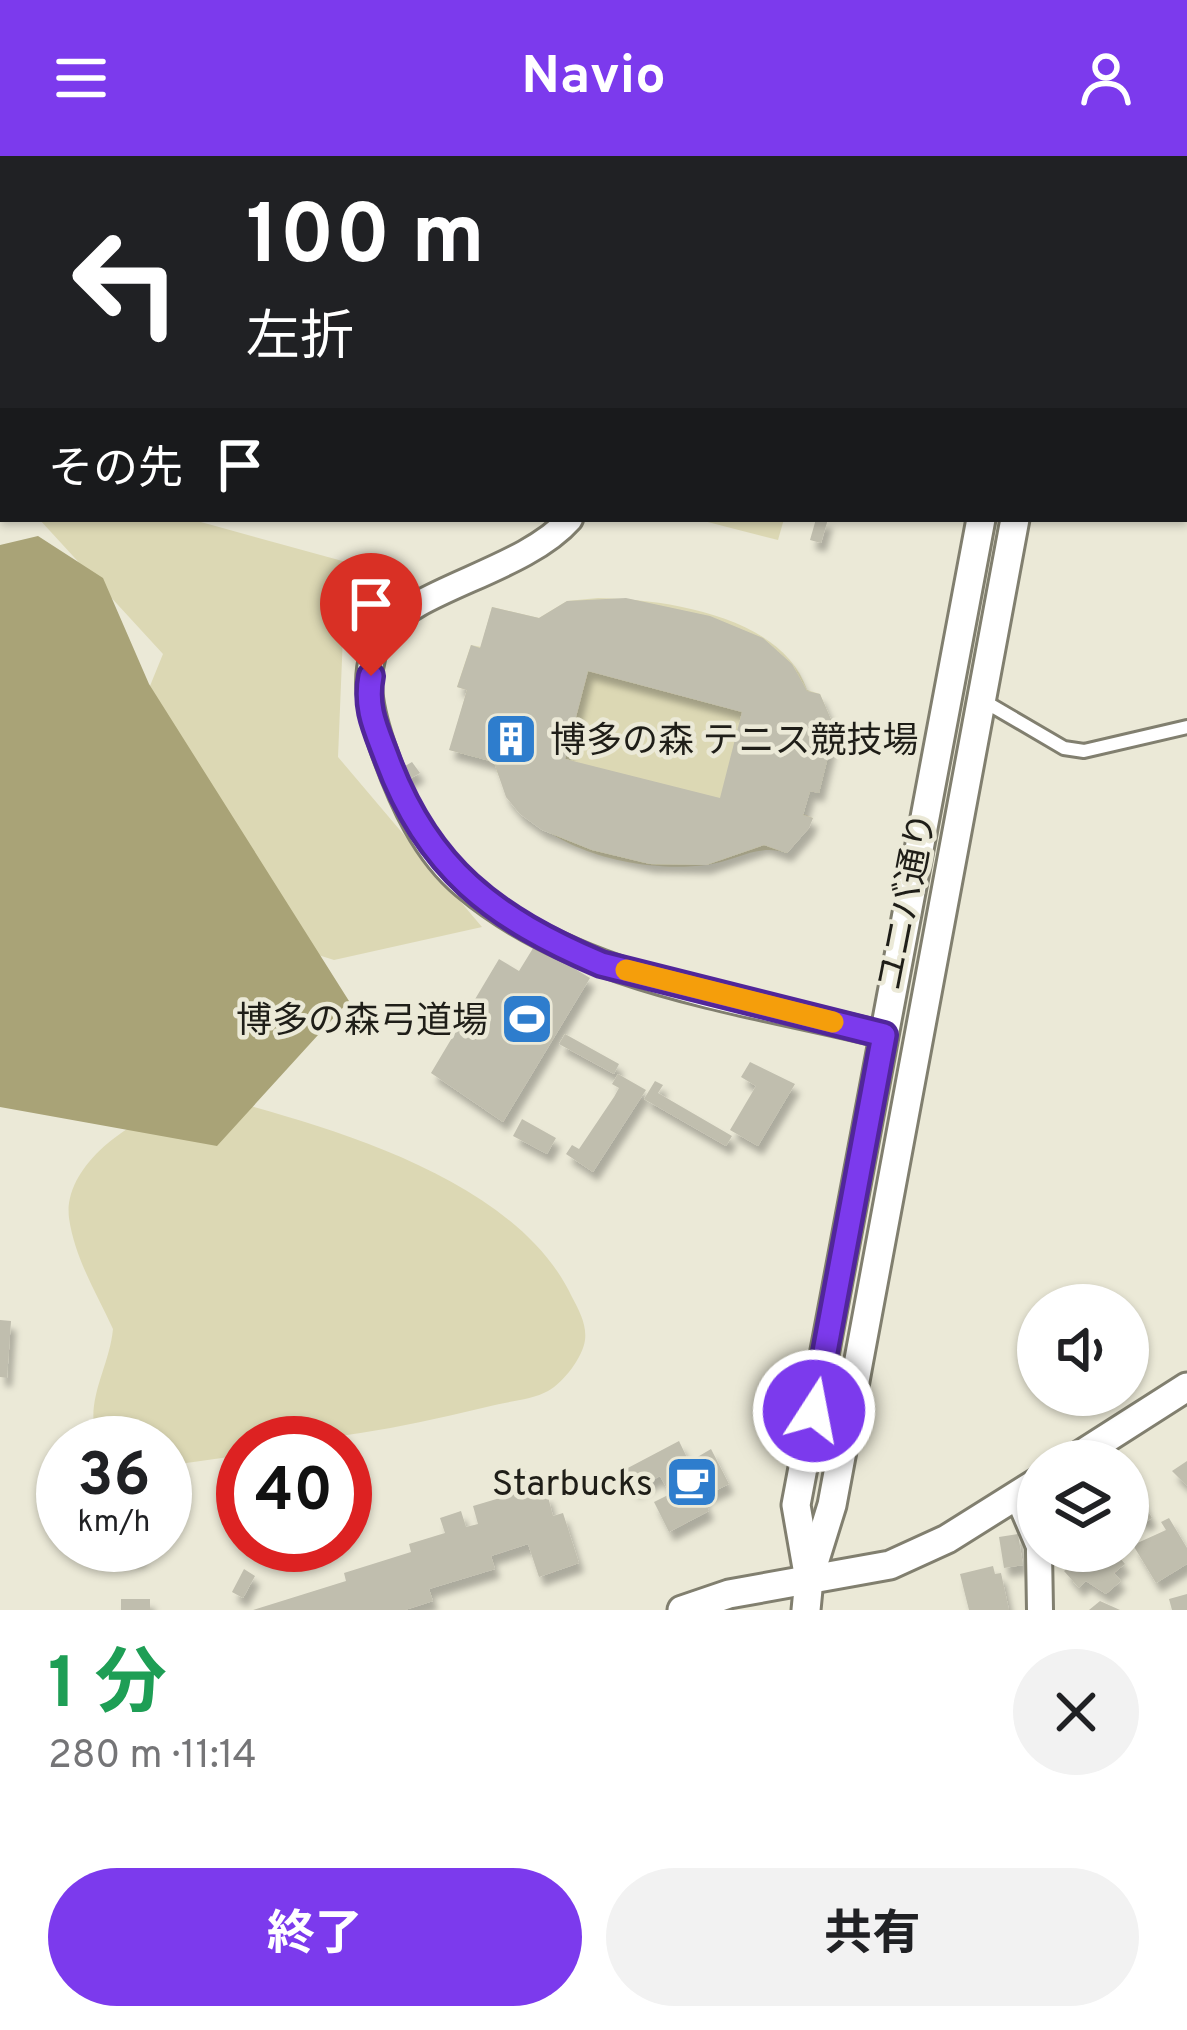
<!DOCTYPE html>
<html lang="ja">
<meta charset="utf-8">
<style>
body{margin:0;font-family:Overpass,"Noto Sans JP",sans-serif;background:#f2f2f2;color:#202124;height:100vh;display:flex;flex-direction:column;font-size:45px;white-space:nowrap}
*{box-sizing:border-box;margin:0}
p{font-size:39px;color:#757577}
.icon{flex:none;width:66px;height:66px;fill:none;stroke:currentColor;stroke-width:2;stroke-linecap:round;stroke-linejoin:round}
.map{position:relative;height:1454px;overflow:hidden}
.side{display:flex;flex-direction:column;background:#fff;flex:1}
.side>*{flex:none}
.top-card{position:absolute;left:0px;top:0px;width:1188px;height:366px;box-shadow:0 3px 9px #0004;background:#202124;color:#fff;overflow:hidden}
.controls{position:absolute;left:1017px;top:1128px;display:grid;gap:24px}
.controls a{display:grid;place-items:center;width:132px;height:132px;border-radius:50%;background:#fff;box-shadow:0 3px 9px #0004;font-size:60px}
.speed{position:absolute;left:36px;top:1260px;display:flex;gap:24px;font-size:60px;font-weight:700;text-align:center}
.speed>*{display:grid;place-content:center;width:156px;height:156px;border-radius:50%;background:#fff;box-shadow:0 3px 9px #0004;line-height:1}
.speed small{font-size:30px;font-weight:400}
.speed .limit{border:18px solid #d22;background:#fff;color:#111}
.pin{position:absolute;display:grid;place-items:center;width:102px;height:102px;color:#fff;margin:-123px -51px;border-radius:50% 50% 50% 0;rotate:-45deg;box-shadow:0 0 12px #0007}
.pin .icon{rotate:45deg}
.me{position:absolute;width:132px;margin:-66px;rotate:11deg;stroke-linejoin:round;filter:drop-shadow(0 0 9px #0008)}
.turn{display:flex;align-items:center;gap:42px;height:252px;padding:0 48px;font-size:54px}
.turn .icon{width:156px;height:156px;stroke-width:2.5}
.turn b{display:block;font-size:84px;line-height:102px}
.then{display:flex;align-items:center;height:114px;padding:0 48px;background:#0003;gap:24px;font-size:45px}
.round{display:grid;place-items:center;flex:none;width:126px;height:126px;border-radius:63px;background:#f2f2f2}
.summary{display:flex;align-items:center;justify-content:space-between;height:204px;padding:0 48px}
h1{font-size:72px;font-weight:700;line-height:90px;color:#1e9e55}
.cta{display:flex;gap:24px;margin-top:auto;padding:24px 48px}
.cta a{flex:1;height:138px;border-radius:72px;background:#7c3aed;color:#fff;font-size:48px;font-weight:700;line-height:138px;text-align:center}
.cta a+a{background:#f2f2f2;color:#202124}
header{display:flex;justify-content:space-between;align-items:center;height:156px;padding:0 48px;background:#7c3aed;color:#fff;font-size:54px;font-weight:700}
.map>svg:first-child{display:block}
.green{fill:#dcd8b4}
.water{fill:#a9a377}
.building{fill:#c0beae;fill-rule:evenodd;filter:url(#shadow)}
.lines{fill:none;stroke-linecap:round;stroke-linejoin:round}
.service-casing{stroke:#817f6f;stroke-width:18}
.minor-casing{stroke:#817f6f;stroke-width:30}
.tertiary-casing{stroke:#817f6f;stroke-width:33}
.service{stroke:#fff;stroke-width:12}
.minor{stroke:#fff;stroke-width:24}
.tertiary{stroke:#fff;stroke-width:27}
.route-casing{stroke:#51269a;stroke-width:30}
.route{stroke:#7c3aed;stroke-width:21}
.slow{stroke:#f59e0b;stroke-width:21}
.labels{text-anchor:middle;stroke-width:9;stroke-linejoin:round;paint-order:stroke}
.poi-label{font-size:36px;fill:#1f1e18;stroke:#ebe9d7;text-anchor:end}
.street-label{font-size:36px;fill:#1f1e18;stroke:#ebe9d7}
</style>
<header><svg class="icon" aria-label="menu" viewBox="0 0 24 24"><path d="M4 6h16M4 12h16M4 18h16"/></svg>Navio<svg class="icon" aria-label="person" viewBox="0 0 24 24"><circle cx="12" cy="8" r="4"/><path d="M4 21q1-7 8-7t8 7"/></svg></header>
<div class="map">
<svg width="1187" height="1454" viewBox="0 0 1187 1454">
<defs>
<filter id="shadow"><feDropShadow dx="5" dy="9" stdDeviation="3" flood-color="#0004"/></filter>
</defs>
<rect width="100%" height="100%" fill="#ebe9d7"/>
<g class="green">
<path d="M39 363H190L346 406 338 601 482 771 334 804 186 757 110 628 163 498Z"/>
<path d="M696 363H784L778 384Z"/>
<path d="M598 442C665 443 783 460 807 534L820 538 835 573 819 637 810 635 803 658 813 662 787 697C757 687 737 705 706 709 629 719 516 688 494 606L450 594 467 534 457 531 471 489 481 491 492 451 539 462 567 445Z"/>
<path d="M243 948C352 978 520 1030 572 1141 579 1154 587 1169 585 1184 583 1201 563 1227 548 1235 534 1243 511 1245 495 1249 412 1269 329 1287 243 1287V1299L165 1310V1287H98C83 1245 109 1214 113 1173 96 1136 75 1103 69 1062 63 1012 127 965 169 954 191 947 220 950 243 948Z"/>
</g>
<path class="water" d="M38 380 103 422 149 528 349 845 217 990 0 951V389Z"/>
<g class="building">
<path d="M816 363H828L821 387 810 384Z"/>
<path d="M626 442 710 460 763 482 792 508 807 535 820 538 835 573 819 637 810 635 803 659 813 662 809 672 787 697 764 689 706 709 650 708 592 694 542 674 520 658 506 641 494 606 449 594 467 534 457 531 471 489 480 492 492 451 539 462 567 445ZM588 515 742 556 720 642 565 603Z"/>
<path d="M412 606 420 617 399 629 393 617Z"/>
<path d="M535 789 590 822 503 966 431 917 499 803 519 815Z"/>
<path d="M565 878 619 908 614 918 559 888Z"/>
<path d="M750 906 795 928 758 990 730 974 756 930 741 921Z"/>
<path d="M618 918 646 934 593 1016 566 998 572 989 579 993 614 941 619 932 612 928Z"/>
<path d="M655 925 663 929 658 937 732 980 726 990 644 943Z"/>
<path d="M522 963 556 982 547 998 513 980Z"/>
<path d="M0 1164 11 1165 7 1222 0 1221Z"/>
<path d="M679 1285 689 1306 711 1293 729 1328 703 1341 709 1355 669 1376 654 1346 670 1338 660 1320 634 1334 624 1314Z"/>
<path d="M1187 1305V1330L1172 1315Z"/>
<path d="M526 1315 534 1342 547 1337 553 1360 563 1357 579 1407 539 1421 528 1388 491 1400 495 1413 429 1433 433 1445 405 1454H253L346 1425 344 1417 411 1396 409 1388 445 1377 440 1362 461 1355 466 1371 478 1368 473 1350 520 1336 514 1319Z"/>
<path d="M1128 1323 1152 1362 1144 1367 1140 1360 1128 1367Z"/>
<path d="M1169 1362 1187 1392V1408L1156 1427 1133 1389 1166 1374 1161 1366Z"/>
<path d="M1018 1378 1023 1409 1004 1412 999 1381Z"/>
<path d="M115 1389H141L140 1402 115 1401Z"/>
<path d="M1086 1395H1114L1125 1408 1114 1417 1121 1425 1106 1438 1086 1425 1079 1432 1064 1415Z"/>
<path d="M993 1410 995 1418 1001 1417 1009 1454H969L960 1418Z"/>
<path d="M244 1413 255 1420 243 1442 232 1436Z"/>
<path d="M1187 1438V1454H1172L1169 1443Z"/>
<rect x="121" y="1443" width="29" height="11"/>
<path d="M1100 1445 1120 1454H1089Z"/>
</g>
<g class="lines">
<g class="service-casing">
<path id="service" d="M982 544 1064 592 1084 595 1187 571"/>
</g>
<g class="minor-casing">
<g id="minor">
<path d="M637 0 639 3"/>
<path d="M570 363C524 415 414 433 384 476 358 514 371 559 385 598 402 645 425 697 465 730 579 826 744 844 884 879"/>
<path d="M1017 1339 1038 1388"/>
<path d="M1039 1395 1040 1454"/>
</g>
</g>
<g class="tertiary-casing">
<g id="tertiary">
<path d="M1063 3 1064 0"/>
<path d="M1095 3 1096 0"/>
<path d="M1071 1305 1187 1231"/>
<path d="M808 1418 796 1349 981 363"/>
<path d="M682 1454 729 1438 890 1409 947 1383 1038 1326"/>
<path d="M806 1454 809 1423 832 1349 1015 363"/>
</g>
</g>
<use href="#service" class="service"/>
<use href="#minor" class="minor"/>
<use href="#tertiary" class="tertiary"/>
</g>
<g class="lines">
<g class="route-casing">
<path id="route" d="M371 520C365 551 375 571 386 600 427 713 494 762 601 808L884 879 814 1255"/>
</g>
<use href="#route" class="route"/>
<path class="slow" d="M626 814 833 866"/>
</g>
<defs>
<g id="building-square" transform="scale(2.7)"><rect x="-9" y="-9" width="18" height="18" rx="4" fill="#2e7dcd" stroke="#ebe9d7"/><path d="M-4-6H4V6H1V3H-1V6H-4ZM-2.5-4.3h1.7v1.8h-1.7ZM.8-4.3h1.7v1.8H.8ZM-2.5-1h1.7V.8h-1.7ZM.8-1h1.7V.8H.8Z" fill="#fff"/></g>
<g id="stadium-square" transform="scale(2.7)"><rect x="-9" y="-9" width="18" height="18" rx="4" fill="#2e7dcd" stroke="#ebe9d7"/><path d="M0-5a6.5 5 0 1 0 0 10a6.5 5 0 1 0 0-10ZM-3.5-1.8h7v3.6h-7Z" fill="#fff"/></g>
<g id="cafe-square" transform="scale(2.7)"><rect x="-9" y="-9" width="18" height="18" rx="4" fill="#2e7dcd" stroke="#ebe9d7"/><path d="M-5.5-4.5H6V0H3Q3 3.5 0 3.5H-2.5Q-5.5 3.5-5.5 0ZM3-3.2v2h1.7v-2ZM-6 4.5H4V6H-6Z" fill="#fff"/></g>
</defs>
<g fill-rule="evenodd">
<use href="#building-square" x="511" y="583"/>
<use href="#stadium-square" x="527" y="863"/>
<use href="#cafe-square" x="692" y="1326"/>
</g>
<g class="labels">
<g class="poi-label">
<text x="550" y="596" text-anchor="start">博多の森 テニス競技場</text>
<text x="488" y="876">博多の森弓道場</text>
<text x="653" y="1339">Starbucks</text>
</g>
<g class="street-label">
<text transform="translate(905 745) rotate(-79)" y="13">ユニバ通り</text>
</g>
</g>
</svg>
<div class="controls">
<a><svg class="icon" aria-label="sound" viewBox="0 0 24 24"><path d="M4 9h4l5-4v14l-5-4H4zM17 9q2 3 0 6"/></svg></a>
<a><svg class="icon" aria-label="layers" viewBox="0 0 24 24"><path d="M12 4l9 5-9 5-9-5zM3 14l9 5 9-5"/></svg></a>
</div>
<div class="speed"><div>36<small>km/h</small></div><div class="limit">40</div></div>
<div class="pin" style="left:371px;top:520px;background:#d93025"><svg class="icon" aria-label="arrive" viewBox="0 0 24 24"><path d="M6 21V4h12l-3 4 3 4H6"/></svg></div>
<svg class="me" style="left:814px;top:1255px" viewBox="-20 -20 40 40"><circle r="17" fill="#7c3aed" stroke="#fff" stroke-width="3"/><path d="M0-11L8 9 0 5-8 9z" fill="#fff"/></svg>
<div class="top-card">
<div class="turn"><svg class="icon" aria-label="left" viewBox="0 0 24 24"><path d="M17 20v-9H6M10 6l-5 5 5 5"/></svg><div><b>100 m</b>左折</div></div>
<div class="then">その先<svg class="icon" aria-label="arrive" viewBox="0 0 24 24"><path d="M6 21V4h12l-3 4 3 4H6"/></svg></div>
</div>
</div>
<section class="side">
<div class="summary"><div><h1>1 分</h1><p>280 m · 11:14</p></div><a class="round"><svg class="icon" aria-label="close" viewBox="0 0 24 24"><path d="M6 6l12 12M18 6L6 18"/></svg></a></div>
<div class="cta"><a>終了</a><a>共有</a></div>
</section>
